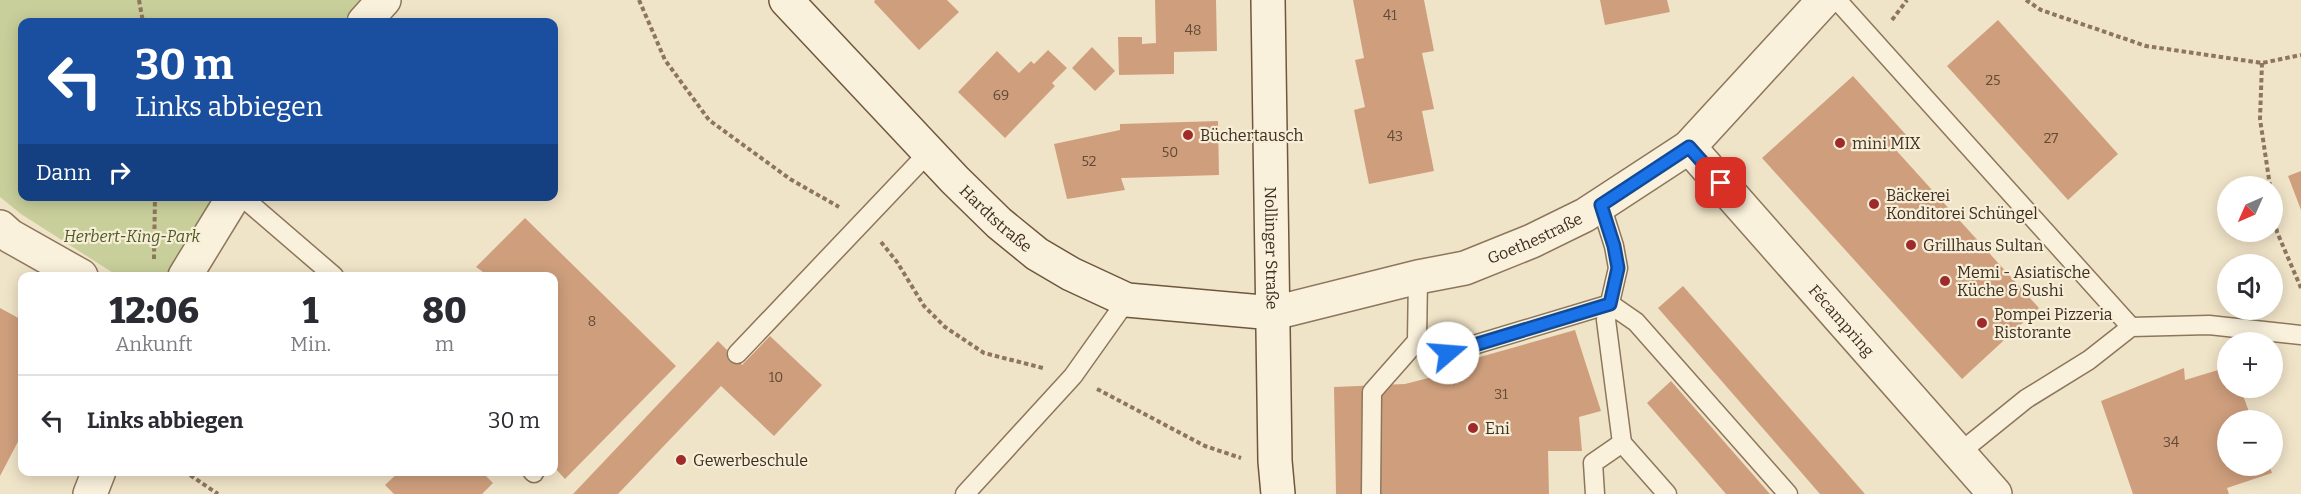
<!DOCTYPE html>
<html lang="de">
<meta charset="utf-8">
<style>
body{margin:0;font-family:Bitter,serif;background:#f2f2f3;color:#2b2b33;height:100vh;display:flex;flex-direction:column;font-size:22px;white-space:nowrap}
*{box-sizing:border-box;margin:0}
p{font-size:20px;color:#7c7c81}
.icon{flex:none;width:33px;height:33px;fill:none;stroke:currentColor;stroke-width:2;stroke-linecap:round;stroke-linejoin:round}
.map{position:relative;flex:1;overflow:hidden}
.side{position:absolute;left:18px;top:272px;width:540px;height:204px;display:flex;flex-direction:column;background:#fff;border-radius:12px;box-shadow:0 3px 15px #0003}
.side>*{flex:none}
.top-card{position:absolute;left:18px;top:18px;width:540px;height:183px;border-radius:12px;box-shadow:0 3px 15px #0003;background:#1a4fa0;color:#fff;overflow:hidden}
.needle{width:39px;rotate:225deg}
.controls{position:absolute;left:2217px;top:176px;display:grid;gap:12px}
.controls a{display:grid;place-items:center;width:66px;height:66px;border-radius:50%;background:#fff;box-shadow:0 3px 15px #0003;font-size:30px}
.pin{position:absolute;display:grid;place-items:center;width:51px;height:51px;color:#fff;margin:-26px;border-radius:12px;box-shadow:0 3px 9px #0006}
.me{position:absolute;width:66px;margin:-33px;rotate:72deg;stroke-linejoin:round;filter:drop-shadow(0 0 4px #0008)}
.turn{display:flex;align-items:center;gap:21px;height:126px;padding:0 18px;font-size:27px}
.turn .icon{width:78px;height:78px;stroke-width:2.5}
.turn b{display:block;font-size:42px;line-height:51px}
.then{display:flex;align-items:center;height:57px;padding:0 18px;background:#0003;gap:12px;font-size:22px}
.eta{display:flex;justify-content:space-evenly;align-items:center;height:102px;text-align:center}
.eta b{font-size:36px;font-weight:800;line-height:42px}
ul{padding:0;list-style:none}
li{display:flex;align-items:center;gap:18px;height:90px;padding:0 18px;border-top:2px solid #e1e1e2}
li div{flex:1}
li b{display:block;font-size:22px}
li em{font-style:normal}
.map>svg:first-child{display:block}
.park{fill:#c9cf9b}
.building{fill:#cf9f7d}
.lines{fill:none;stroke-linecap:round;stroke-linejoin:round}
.lane-casing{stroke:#8d765c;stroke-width:21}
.street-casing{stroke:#8d765c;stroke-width:36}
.secondary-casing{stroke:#6f573f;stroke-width:36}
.path{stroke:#8d765c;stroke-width:4;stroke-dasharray:4.5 3;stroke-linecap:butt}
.lane{stroke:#faf1dc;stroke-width:18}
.street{stroke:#faf1dc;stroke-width:33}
.secondary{stroke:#faf1dc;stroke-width:33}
.route-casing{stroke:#114b97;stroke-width:15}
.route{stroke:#1a73e8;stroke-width:10}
.poi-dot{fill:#9e2a2b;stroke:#f7eed8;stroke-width:2}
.labels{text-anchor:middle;stroke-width:4.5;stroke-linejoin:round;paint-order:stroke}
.number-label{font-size:14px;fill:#624a37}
.poi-label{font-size:16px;fill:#3d2e20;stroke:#f7eed8;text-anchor:start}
.street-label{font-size:16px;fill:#3d2e20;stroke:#f7eed8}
.park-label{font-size:16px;font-style:italic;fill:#4d5a26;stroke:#f7eed8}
</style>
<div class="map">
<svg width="2301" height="494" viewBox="0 0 2301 494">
<rect width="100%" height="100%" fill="#f0e4c8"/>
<path class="park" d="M0 0H360L342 22H22V196L217 197 168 276H118L21 214 0 197Z"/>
<g class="building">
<path d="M875 0H947L959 12 919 50 874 2Z"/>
<path d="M1155 0H1216L1217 51 1174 52V74L1119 75 1118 37H1142V44L1156 43Z"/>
<path d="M1353 0H1424L1434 51 1422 53 1434 109 1422 111 1434 171 1369 184 1354 110 1365 107 1355 60 1364 58Z"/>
<path d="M1600 0H1667L1670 12 1605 25Z"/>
<path d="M1998 20 2118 154 2068 200 1947 66Z"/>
<path d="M1092 47 1115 71 1095 91 1072 68Z"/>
<path d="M1048 50 1067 68 1052 83 1055 86 1005 138 958 92 997 51 1019 73 1031 61 1034 64Z"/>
<path d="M1853 76 1908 137 1895 149 2039 308 1962 379 1762 158Z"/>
<path d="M1218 121 1219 175 1121 178 1125 190 1067 199 1054 144 1120 130V124Z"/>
<path d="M2301 171V210L2288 176Z"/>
<path d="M525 218 676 366 565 479 554 467V276H479L483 272 476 267Z"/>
<path d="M1683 286 1865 494H1820L1658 308Z"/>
<path d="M0 308 22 320V434L0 476Z"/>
<path d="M1575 330 1601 411 1579 417 1582 451H1548L1549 494H1336L1334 387 1405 384 1444 374 1441 368Z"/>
<path d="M770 336 822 385 774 436 721 386 618 494H573L718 341 742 365Z"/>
<path d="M2228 367V387H2240L2252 420H2228V465H2269L2272 473 2227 488 2229 494H2133L2101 401 2184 368 2185 380Z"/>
<path d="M1671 381 1770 494H1726L1647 403Z"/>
<path d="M400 471H481L493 483 482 494H394L385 485Z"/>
</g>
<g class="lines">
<g class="lane-casing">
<g id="lane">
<path d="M1837 0 2131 327"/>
<path d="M241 196 334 276"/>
<path d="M1417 341 1447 353 1610 304 1636 322 1788 494"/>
<path d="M737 354 929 152"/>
<path d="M1622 443 1667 494"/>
<path d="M1958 454 2026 399 2089 360 2131 327 2209 325 2301 335"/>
<path d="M532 471 534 473"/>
<path d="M965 494 1073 376 1127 300"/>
<path d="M1371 494 1372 392 1417 341 1418 277"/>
<path d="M1595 494 1593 463 1622 443 1606 320 1618 268 1614 246 1601 205"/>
</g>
</g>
<g class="street-casing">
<g id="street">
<path d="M364 22 384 0"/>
<path id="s1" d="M1689 147 1995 494"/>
<path d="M0 227 10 236 81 276"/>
<path d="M185 276 234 196"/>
<path id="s2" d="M1274 313 1418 277 1465 268 1532 241 1585 215 1689 147 1824 0"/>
<path d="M90 494 99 471"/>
</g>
</g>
<g class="secondary-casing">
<g id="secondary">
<path id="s3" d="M786 0 955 180 999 223 1037 254 1071 274 1127 300 1274 313"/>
<path id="s4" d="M1268 0 1275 461 1278 494"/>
</g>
</g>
<g class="path">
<path d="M139 0 143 22"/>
<path d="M639 0 665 60 709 120 790 179 839 207"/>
<path d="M2026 0 2041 10 2146 46 2262 63 2301 55"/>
<path d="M1892 20 1907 0"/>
<path d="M2262 63 2260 119 2270 186"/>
<path d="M2272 199 2277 232 2301 288"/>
<path d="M881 242 897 262 924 306 945 327 984 353 1043 368"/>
<path d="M154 259 155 196"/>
<path d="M1097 389 1205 446 1241 458"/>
<path d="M184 471 218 494"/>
</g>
<use href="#lane" class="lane"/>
<use href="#street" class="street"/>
<use href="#secondary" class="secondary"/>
</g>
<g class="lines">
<g class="route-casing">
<path id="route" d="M1448 353 1610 304 1618 268 1614 246 1601 205 1689 147 1721 183"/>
</g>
<use href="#route" class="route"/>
</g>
<g class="poi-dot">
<circle cx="1188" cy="135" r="6"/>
<circle cx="1840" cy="143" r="6"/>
<circle cx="1874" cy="204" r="6"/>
<circle cx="1911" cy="245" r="6"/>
<circle cx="1945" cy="281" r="6"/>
<circle cx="1982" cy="323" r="6"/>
<circle cx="1473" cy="428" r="6"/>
<circle cx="681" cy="460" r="6"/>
</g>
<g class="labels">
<g class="number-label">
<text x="1390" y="20">41</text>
<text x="1193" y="35">48</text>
<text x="1993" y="85">25</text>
<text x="1001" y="100">69</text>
<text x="1395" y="141">43</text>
<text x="2051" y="143">27</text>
<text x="1170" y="157">50</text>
<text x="1089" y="166">52</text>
<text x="592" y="326">8</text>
<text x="776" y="382">10</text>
<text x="1501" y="399">31</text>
<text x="2171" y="447">34</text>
</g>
<g class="poi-label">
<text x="1200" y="141">Büchertausch</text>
<text x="1852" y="149">mini MIX</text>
<text x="1886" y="201">Bäckerei<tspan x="1886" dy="18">Konditorei Schüngel</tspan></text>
<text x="1923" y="251">Grillhaus Sultan</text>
<text x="1957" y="278">Memi - Asiatische<tspan x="1957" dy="18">Küche &amp; Sushi</tspan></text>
<text x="1994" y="320">Pompei Pizzeria<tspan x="1994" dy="18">Ristorante</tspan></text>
<text x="1485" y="434">Eni</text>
<text x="693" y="466">Gewerbeschule</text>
</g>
<g class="street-label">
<text dy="6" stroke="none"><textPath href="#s3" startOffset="303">Hardtstraße</textPath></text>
<text dy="6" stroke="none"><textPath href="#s2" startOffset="272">Goethestraße</textPath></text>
<text dy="6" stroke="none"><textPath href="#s4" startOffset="248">Nollinger Straße</textPath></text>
<text dy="6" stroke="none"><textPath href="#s1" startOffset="231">Fécampring</textPath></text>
</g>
<g class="park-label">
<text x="132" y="242">Herbert-King-Park</text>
</g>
</g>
</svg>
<div class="controls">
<a><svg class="needle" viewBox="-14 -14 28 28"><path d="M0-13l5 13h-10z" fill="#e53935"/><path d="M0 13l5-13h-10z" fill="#7c7c81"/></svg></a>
<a><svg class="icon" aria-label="sound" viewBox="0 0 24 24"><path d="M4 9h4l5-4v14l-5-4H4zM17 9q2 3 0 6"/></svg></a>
<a>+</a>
<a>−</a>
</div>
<div class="pin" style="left:1721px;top:183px;background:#d93025"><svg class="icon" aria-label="arrive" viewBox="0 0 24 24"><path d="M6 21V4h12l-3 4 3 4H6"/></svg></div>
<svg class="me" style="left:1448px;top:353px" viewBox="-20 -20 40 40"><circle r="19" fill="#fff"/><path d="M0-13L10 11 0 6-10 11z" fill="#1a73e8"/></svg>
<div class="top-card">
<div class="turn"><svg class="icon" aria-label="left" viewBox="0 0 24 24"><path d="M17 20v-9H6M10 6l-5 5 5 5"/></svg><div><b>30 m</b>Links abbiegen</div></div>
<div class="then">Dann<svg class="icon" aria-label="right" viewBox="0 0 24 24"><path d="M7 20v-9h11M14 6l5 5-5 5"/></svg></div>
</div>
<section class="side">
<div class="eta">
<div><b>12:06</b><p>Ankunft</p></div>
<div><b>1</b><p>Min.</p></div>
<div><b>80</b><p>m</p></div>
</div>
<ul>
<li><svg class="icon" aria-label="left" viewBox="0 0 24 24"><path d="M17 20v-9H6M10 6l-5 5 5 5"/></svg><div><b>Links abbiegen</b></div><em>30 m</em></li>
</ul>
</section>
</div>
